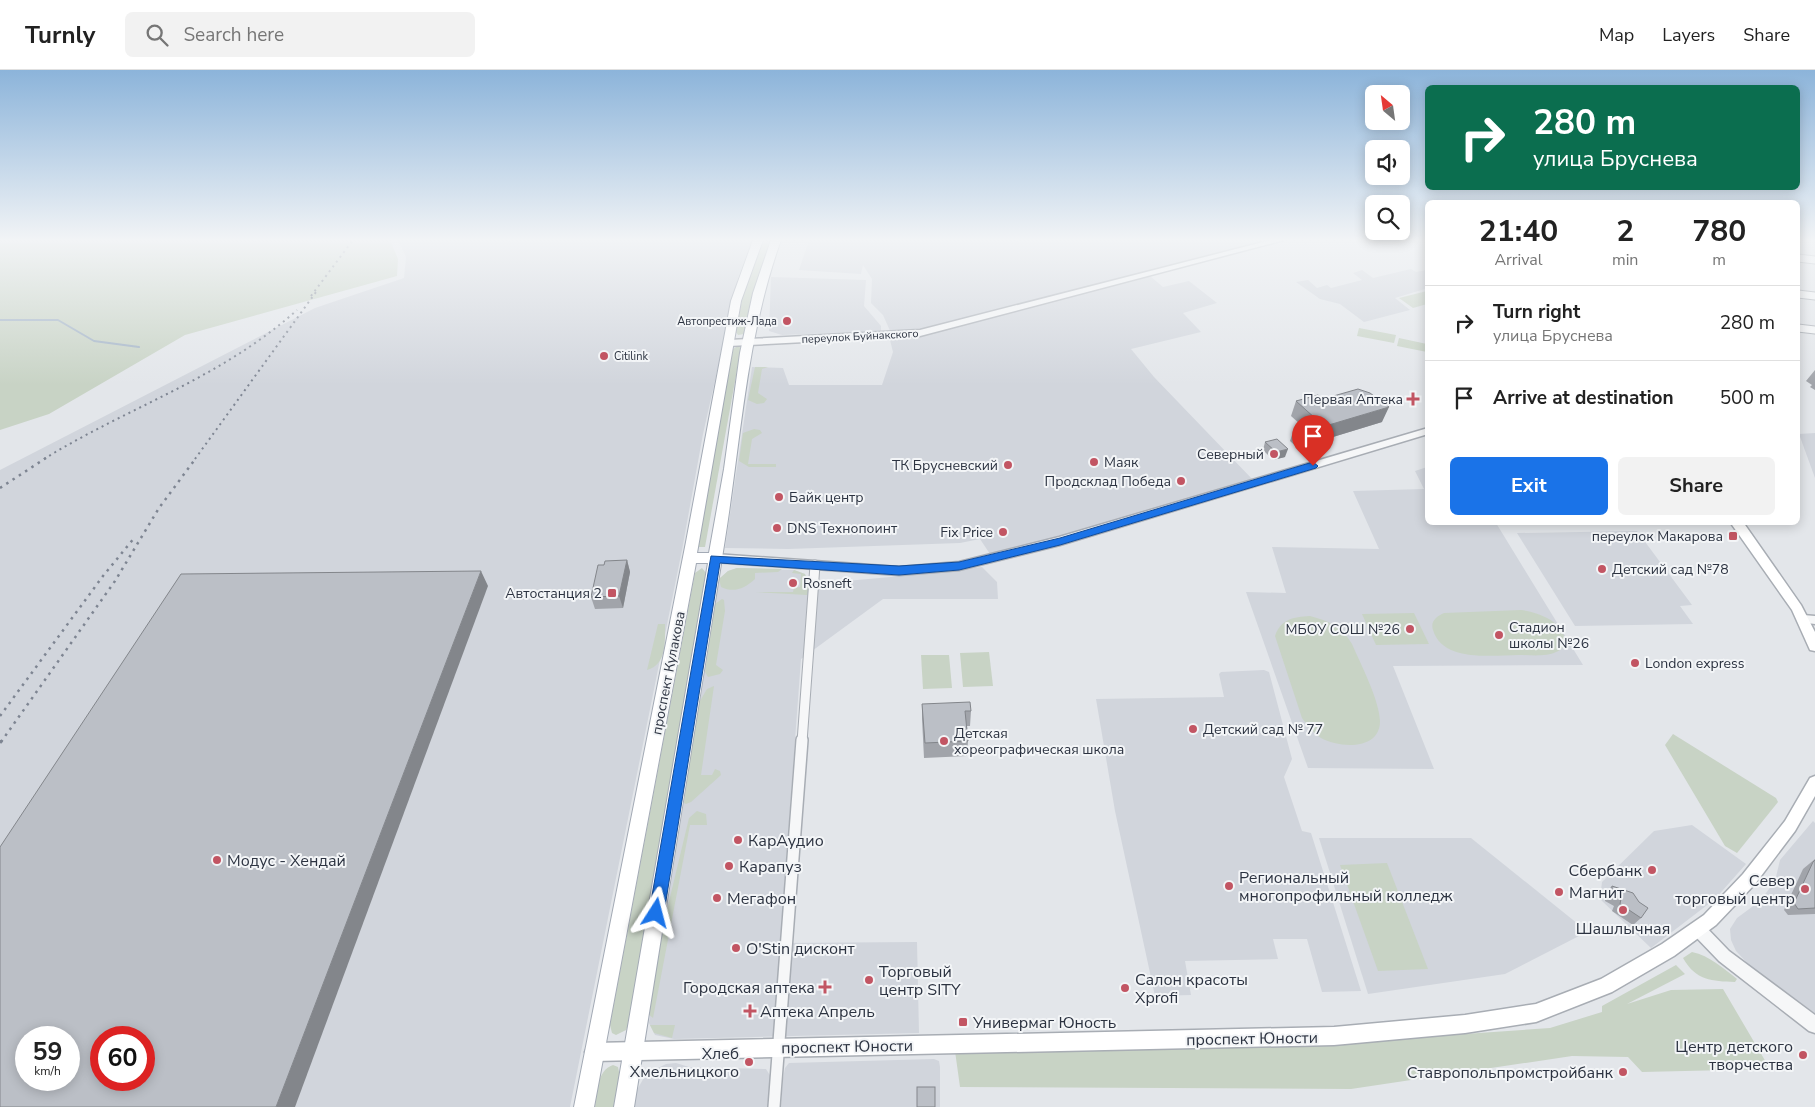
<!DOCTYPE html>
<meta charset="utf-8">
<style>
body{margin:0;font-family:"Nunito Sans",sans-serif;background:#f2f2f2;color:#222;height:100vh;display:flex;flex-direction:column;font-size:19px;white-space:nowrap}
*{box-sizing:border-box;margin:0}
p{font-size:16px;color:#767676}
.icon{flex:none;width:28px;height:28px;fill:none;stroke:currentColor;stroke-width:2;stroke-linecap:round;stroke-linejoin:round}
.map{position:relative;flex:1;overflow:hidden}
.panel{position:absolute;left:1425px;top:130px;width:375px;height:325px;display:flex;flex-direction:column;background:#fff;border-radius:8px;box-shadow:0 2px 12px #0003}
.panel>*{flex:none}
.banner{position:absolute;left:1425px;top:15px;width:375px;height:105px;border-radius:8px;box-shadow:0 2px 12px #0003;background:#0b6e4f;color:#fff;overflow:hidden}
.needle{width:32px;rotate:331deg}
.tools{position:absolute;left:1365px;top:15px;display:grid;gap:10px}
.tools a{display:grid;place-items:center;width:45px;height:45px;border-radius:8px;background:#fff;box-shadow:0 2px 12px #0003;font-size:25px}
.speed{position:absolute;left:15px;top:956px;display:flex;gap:10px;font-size:25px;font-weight:700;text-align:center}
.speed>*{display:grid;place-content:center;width:65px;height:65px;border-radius:50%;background:#fff;box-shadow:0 2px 12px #0003;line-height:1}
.speed small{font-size:12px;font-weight:400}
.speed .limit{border:8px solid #d22;background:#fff;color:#111}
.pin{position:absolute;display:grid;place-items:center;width:42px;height:42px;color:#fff;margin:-51px -21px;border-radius:50% 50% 50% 0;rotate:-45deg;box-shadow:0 0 5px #0007}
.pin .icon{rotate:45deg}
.me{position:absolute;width:55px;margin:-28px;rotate:9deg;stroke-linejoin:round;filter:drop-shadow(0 0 4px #0008)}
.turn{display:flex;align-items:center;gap:18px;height:105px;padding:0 25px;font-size:22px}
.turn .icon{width:65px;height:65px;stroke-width:2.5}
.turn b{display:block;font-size:35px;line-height:42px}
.eta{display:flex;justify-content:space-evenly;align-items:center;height:85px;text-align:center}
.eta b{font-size:30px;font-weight:700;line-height:35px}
.button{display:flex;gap:10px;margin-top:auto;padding:10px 25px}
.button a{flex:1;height:58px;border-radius:8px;background:#1a73e8;color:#fff;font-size:20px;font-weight:700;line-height:58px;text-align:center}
.button a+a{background:#f2f2f2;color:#222}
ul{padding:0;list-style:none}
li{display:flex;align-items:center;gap:15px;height:75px;padding:0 25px;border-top:1px solid #e0e0e0}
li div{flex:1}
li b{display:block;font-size:19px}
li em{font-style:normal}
header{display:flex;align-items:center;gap:30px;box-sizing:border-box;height:70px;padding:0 25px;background:#fff;border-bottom:1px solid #e0e0e0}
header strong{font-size:24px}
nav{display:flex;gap:28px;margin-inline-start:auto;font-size:18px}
.search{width:350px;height:45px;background:#f2f2f2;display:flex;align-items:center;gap:12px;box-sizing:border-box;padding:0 18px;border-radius:8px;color:#767676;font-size:19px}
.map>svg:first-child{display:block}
.built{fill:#d1d5dc;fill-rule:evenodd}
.green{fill:#c8d3c5}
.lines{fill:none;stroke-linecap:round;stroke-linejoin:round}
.stream{stroke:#a2b3c6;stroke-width:2}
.minor-far2-casing{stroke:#a8adb4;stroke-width:9}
.minor-far1-casing{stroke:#a8adb4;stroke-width:11}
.minor-casing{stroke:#a8adb4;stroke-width:14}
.tertiary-casing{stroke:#a8adb4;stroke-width:3}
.secondary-casing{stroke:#a8adb4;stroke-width:3}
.primary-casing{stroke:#a3aab5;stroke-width:2}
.minor-far2{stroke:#f6f7f8;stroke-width:7}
.minor-far1{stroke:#f6f7f8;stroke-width:9}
.minor{stroke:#f6f7f8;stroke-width:11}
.tertiary{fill:#f6f7f8;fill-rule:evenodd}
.secondary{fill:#fff;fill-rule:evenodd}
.primary{fill:#fff;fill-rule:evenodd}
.rail-far2{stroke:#7e8592;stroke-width:2;stroke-dasharray:2 4;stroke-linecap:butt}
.rail-far1{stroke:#7e8592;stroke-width:2.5;stroke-dasharray:2.5 5;stroke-linecap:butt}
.rail{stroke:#7e8592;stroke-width:3;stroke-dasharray:3 6;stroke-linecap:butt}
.wall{fill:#a1a4aa}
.shaded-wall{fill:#83868b}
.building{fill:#bbbfc6;stroke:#83868b;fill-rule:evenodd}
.route{fill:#1a73e8;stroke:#114b97}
.poi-dot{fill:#c25563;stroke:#f3f5f7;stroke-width:2}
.labels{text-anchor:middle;stroke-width:4;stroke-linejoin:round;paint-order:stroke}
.far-poi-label{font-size:11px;fill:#2c3341;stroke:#f3f5f7;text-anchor:end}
.far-street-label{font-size:11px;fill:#2c3341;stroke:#f3f5f7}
.poi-label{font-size:14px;fill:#2c3341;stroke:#f3f5f7;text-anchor:start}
.street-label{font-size:14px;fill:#2c3341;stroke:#f3f5f7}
.near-poi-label{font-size:16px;fill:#2c3341;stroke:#f3f5f7;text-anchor:start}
.near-street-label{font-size:16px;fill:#2c3341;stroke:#f3f5f7}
</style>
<header>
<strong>Turnly</strong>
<div class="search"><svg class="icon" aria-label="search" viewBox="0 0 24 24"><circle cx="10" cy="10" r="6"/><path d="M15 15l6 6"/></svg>Search here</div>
<nav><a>Map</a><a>Layers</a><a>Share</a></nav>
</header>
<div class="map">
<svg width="1815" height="1037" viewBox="0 0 1815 1037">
<rect width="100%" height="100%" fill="#e3e6ea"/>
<g class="built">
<path d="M398 170H752L738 208 703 364 682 480 570 1037H0V400L315 238 404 208 406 187ZM26 968H69V1010H26ZM101 968H144V1010H101Z"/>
<path d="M809 170H1269L926 259 891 263 883 245 871 233 872 209 863 195 861 204 799 200Z"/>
<path d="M1411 199 1416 202 1427 200 1428 218 1395 228 1410 240 1364 252 1340 234 1320 229 1296 212 1308 210 1317 218 1327 215 1331 218 1362 210 1353 203 1362 200 1373 208Z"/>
<path d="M1150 206 1163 217 1189 211 1217 233 1183 243 1201 262 1131 279 1154 307 1254 411 992 487 980 469 960 473 788 479 725 478 752 297 783 298 789 315H882L893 282 890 270 925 265Z"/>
<path d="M771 207 866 210 864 236 881 256V261L782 265 769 261Z"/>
<path d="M1815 363V408L1799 364Z"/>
<path d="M1427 397 1428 452 1496 453 1583 595 1393 596 1434 699 1308 698 1246 522 1286 523 1272 477 1379 479 1353 421 1424 419 1415 401Z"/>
<path d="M1637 461 1692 535 1680 536 1693 554 1575 556 1517 463Z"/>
<path d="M982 497 997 512 998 529H883L801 589 780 873 917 872 919 963 674 969 655 965 649 953 719 509 728 501 737 498 794 500 805 504 809 517 817 518 824 513 924 504Z"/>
<path d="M1264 600 1269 602 1292 689 1284 707 1302 761 1311 763 1361 921 1322 922 1307 869H1273L1278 889 1185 891 1191 925 1155 926 1115 741 1096 629 1224 627 1219 604 1221 602Z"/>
<path d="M1813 751 1815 753V944L1752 898 1736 881 1731 870 1730 859 1737 848 1760 831 1775 811 1780 790Z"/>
<path d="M1692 755 1746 794 1715 829 1651 878 1600 829 1602 812 1654 761Z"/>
<path d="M1319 768H1471L1578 854 1579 866 1505 904 1368 924Z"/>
<path d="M934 989 939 991 940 997V1037H781L783 1009 785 998 789 993Z"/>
<path d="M676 993 689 997 766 999 771 1007 769 1037H634L637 1020 646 1004 666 994Z"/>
</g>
<g class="green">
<path d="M0 170H390L398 189 397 206 185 265 49 344 0 360Z"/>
<path d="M763 170H771L752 228 744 264 738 265 736 262 743 225Z"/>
<path d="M1427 221V234L1413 238 1399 228Z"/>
<path d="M1359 258 1396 265 1394 273 1357 266Z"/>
<path d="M1399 268 1427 274V282L1397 276Z"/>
<path d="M738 276 741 278 705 477H695L733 279Z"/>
<path d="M755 297H768L762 299 758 323 767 329 764 333 757 334 748 330Z"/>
<path d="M754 359 760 360 762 363 752 369 748 394H776V397H749L739 391 743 363Z"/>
<path d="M702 498 706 503 628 955 626 960 616 965 612 963 610 955 695 503Z"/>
<path d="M737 498 782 499 778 502 755 503V509C744 519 734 523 721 517L719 509 728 501Z"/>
<path d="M794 500 805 504 809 517 807 525 755 522H793L794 518 800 517 801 504 792 503Z"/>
<path d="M722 529 724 530 725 541 716 595 723 600 720 604 708 607 705 602 715 534Z"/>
<path d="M1521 540C1537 542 1564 551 1565 571 1565 577 1561 580 1556 582 1546 587 1530 585 1519 585 1493 585 1443 593 1433 560 1430 551 1437 546 1444 543Z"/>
<path d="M1414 543 1429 574 1376 575 1362 544Z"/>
<path d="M1310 546C1329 551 1342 557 1352 574 1361 595 1379 629 1380 651 1380 681 1339 678 1321 668 1313 663 1308 656 1302 648L1275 566C1281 549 1293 547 1310 546Z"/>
<path d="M658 554H665C665 571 667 595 647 600Z"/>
<path d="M989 582 993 616 963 617 960 583Z"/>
<path d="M921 585H949L952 618 923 619Z"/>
<path d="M714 616 701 705H712L715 699 720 701 721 705 691 732 686 734 684 733 697 636 707 619Z"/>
<path d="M1673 664 1776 728 1778 732 1737 783 1725 776 1665 675Z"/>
<path d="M697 741 706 744 707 755H690L653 948 647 943 666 844 689 748Z"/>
<path d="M1387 793 1428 899 1378 901 1340 795Z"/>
<path d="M1692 882C1710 886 1723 898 1737 909L1735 912C1712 911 1696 911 1683 888Z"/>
<path d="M1676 895 1685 904 1627 934 1671 920 1723 919 1770 999 1642 1002 1628 987 1572 986 1351 1019 960 1017 955 981 1335 973 1550 958 1602 942V936Z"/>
<path d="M650 955H675L672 968 654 963Z"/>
<path d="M613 995 618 997 620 1007 615 1037H595C597 1023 597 1000 613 995Z"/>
</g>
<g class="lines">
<path class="stream" d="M0 250H58L94 271 139 277"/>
<g class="minor-far2-casing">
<g id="minor-far2">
<path d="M1798 188 1815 190"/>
<path d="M1798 224 1815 226"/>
<path d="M1798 258 1815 260"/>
</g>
</g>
<g class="minor-far1-casing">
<path id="minor-far1" d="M802 672 815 495"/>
</g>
<g class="minor-casing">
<path id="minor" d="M774 1037 802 670"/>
</g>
<g class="tertiary-casing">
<g id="tertiary">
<path d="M1271 170H1284L920 266 729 276 725 273 729 270 920 260Z"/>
<path d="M1428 358V364L1060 475 959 500 899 505 715 492 710 488 715 484 899 497 959 492 1059 467Z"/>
<path d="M1803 545 1815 546V554L1799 552 1797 549 1799 546Z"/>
<path d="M1698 852 1703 854 1729 881 1815 945V963L1809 961 1719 891 1693 864 1691 859 1693 854Z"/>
</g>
</g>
<g class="secondary-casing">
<g id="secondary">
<path d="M1730 452H1743L1801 535 1815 562V581L1810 580 1792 540Z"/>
<path d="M1815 706V726L1795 761 1755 814 1716 855 1674 886 1612 922 1536 952 1465 963 1334 975 594 991 588 988 585 982 588 976 594 973 1334 957 1465 945 1536 934 1601 909 1662 874 1704 845 1743 804 1785 751 1810 708Z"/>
</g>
</g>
<g class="primary-casing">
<path id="primary" d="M753 170H763L741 231 697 483H709L724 399 740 283 753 223 771 170H781C746 267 741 369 725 469 695 659 664 848 634 1037H614L708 493H696L594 1037H574L686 472 731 231Z"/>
</g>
<use href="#minor-far2" class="minor-far2"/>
<use href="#minor-far1" class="minor-far1"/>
<use href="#minor" class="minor"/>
<use href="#tertiary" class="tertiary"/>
<use href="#secondary" class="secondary"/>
<use href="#primary" class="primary"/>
<g class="rail-far2">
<path d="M311 226 353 170"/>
<path d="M44 389C130 336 220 309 297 240"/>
<path d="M195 389 316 222"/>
</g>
<g class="rail-far1">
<path d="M0 418 46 388"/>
<path d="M0 646 103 506 135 467"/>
<path d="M1 672 115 511 159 438 196 388"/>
</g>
<path class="rail" d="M0 673 2 670"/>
</g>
<g class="wall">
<path d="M1815 300V320L1810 317 1812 315 1806 311Z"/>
<path d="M1323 329 1382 352 1310 374 1309 378 1300 380 1290 371 1295 356 1300 354 1291 346 1296 331Z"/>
<path d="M1265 372 1285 387 1273 390 1263 380Z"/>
<path d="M627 490 630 502 623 538 595 539 591 527 604 495Z"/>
<path d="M922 634 971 641 970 656H967L968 671 967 686 924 688 922 649Z"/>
<path d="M1815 789V844L1788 845 1784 840 1803 799Z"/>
<path d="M1612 816 1641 848 1633 855 1612 841 1614 836 1605 831V823Z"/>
</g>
<g class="shaded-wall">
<path d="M1389 337 1382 352 1310 374 1309 378 1300 380 1305 365 1312 360Z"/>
<path d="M1288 379 1285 387 1273 390 1276 382Z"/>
<path d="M627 490 630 502 623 538 619 526Z"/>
<path d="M481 501 488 516 295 1037H276Z"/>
</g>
<g class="building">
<path d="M1358 319 1370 323 1389 337 1312 360 1314 362 1305 365 1295 356 1316 349 1296 331 1318 325 1323 329Z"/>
<path d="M1277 369 1288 379 1276 382 1265 372Z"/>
<path d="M627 490 619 526 591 527 598 495H604L605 491Z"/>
<path d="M481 501 276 1037H0V777L181 504ZM26 968H69V1010H26ZM101 968H144V1010H101Z"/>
<path d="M970 632 971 641H965L968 671 925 673 922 634Z"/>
<path d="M1815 790V838L1798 839 1794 833 1813 792Z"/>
<path d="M1612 816 1633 823 1639 832 1648 838 1641 848 1620 834 1621 829 1612 824Z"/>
<rect x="917" y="1017" width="18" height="20"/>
</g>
<linearGradient id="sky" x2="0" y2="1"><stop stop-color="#8cb4da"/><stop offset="0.54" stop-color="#f2f4f6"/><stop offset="1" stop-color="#f2f4f6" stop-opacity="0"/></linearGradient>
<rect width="1815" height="315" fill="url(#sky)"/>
<path class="route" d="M1313 392 1318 396 1316 398 1060 475 959 500 899 505 720 493 664 843 662 848 656 850 651 848 649 843 711 486 899 496 959 492 1060 468Z"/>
<g class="poi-dot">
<circle cx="787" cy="251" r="5"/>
<circle cx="604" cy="286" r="5"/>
<path d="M1410.5 321.5h5v5h5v5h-5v5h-5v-5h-5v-5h5z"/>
<circle cx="1274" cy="384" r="5"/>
<circle cx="1094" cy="392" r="5"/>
<circle cx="1008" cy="395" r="5"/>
<circle cx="1181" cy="411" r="5"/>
<circle cx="779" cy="427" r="5"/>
<circle cx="777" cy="458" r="5"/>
<circle cx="1003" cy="462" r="5"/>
<rect x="1728" y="461" width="10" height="10" rx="2.5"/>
<circle cx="1602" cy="499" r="5"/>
<circle cx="793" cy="513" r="5"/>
<rect x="607" y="518" width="10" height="10" rx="2.5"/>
<circle cx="1410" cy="559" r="5"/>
<circle cx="1499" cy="565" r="5"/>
<circle cx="1635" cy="593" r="5"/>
<circle cx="1193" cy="659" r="5"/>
<circle cx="944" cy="671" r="5"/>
<circle cx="738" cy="770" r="5"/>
<circle cx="217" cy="790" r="5"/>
<circle cx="729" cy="796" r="5"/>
<circle cx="1652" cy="800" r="5"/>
<circle cx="1229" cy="816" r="5"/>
<circle cx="1805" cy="819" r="5"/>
<circle cx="1559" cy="822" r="5"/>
<circle cx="717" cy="828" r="5"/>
<circle cx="1623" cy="840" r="5"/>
<circle cx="736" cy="878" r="5"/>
<circle cx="869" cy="910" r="5"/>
<path d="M822.5 909.5h5v5h5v5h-5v5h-5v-5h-5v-5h5z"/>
<circle cx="1125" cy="918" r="5"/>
<path d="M747.5 933.5h5v5h5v5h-5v5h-5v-5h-5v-5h5z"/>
<rect x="958" y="947" width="10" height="10" rx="2.5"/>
<circle cx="1803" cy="985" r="5"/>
<circle cx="749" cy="992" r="5"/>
<circle cx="1623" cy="1002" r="5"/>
</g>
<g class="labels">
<g class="far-poi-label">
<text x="777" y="255">Автопрестиж-Лада</text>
<text x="614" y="290" text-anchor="start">Citilink</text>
</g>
<g class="far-street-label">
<text transform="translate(860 266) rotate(-3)" y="4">переулок Буйнакского</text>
</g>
<g class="poi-label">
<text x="1403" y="334" text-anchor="end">Первая Аптека</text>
<text x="1264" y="389" text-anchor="end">Северный</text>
<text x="1104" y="397">Маяк</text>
<text x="998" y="400" text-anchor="end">ТК Брусневский</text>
<text x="1171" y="416" text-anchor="end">Продсклад Победа</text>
<text x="789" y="432">Байк центр</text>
<text x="787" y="463">DNS Технопоинт</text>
<text x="993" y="467" text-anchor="end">Fix Price</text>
<text x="1723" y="471" text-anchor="end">переулок Макарова</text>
<text x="1612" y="504">Детский сад №78</text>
<text x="803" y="518">Rosneft</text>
<text x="602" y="528" text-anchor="end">Автостанция 2</text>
<text x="1509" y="562">Стадион<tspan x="1509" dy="16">школы №26</tspan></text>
<text x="1400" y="564" text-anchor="end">МБОУ СОШ №26</text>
<text x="1645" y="598">London express</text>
<text x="1203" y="664">Детский сад № 77</text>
<text x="954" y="668">Детская<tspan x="954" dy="16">хореографическая школа</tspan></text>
</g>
<g class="street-label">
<text transform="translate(668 603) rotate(-79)" y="5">проспект Кулакова</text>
</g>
<g class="near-poi-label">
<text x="748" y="776">КарАудио</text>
<text x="227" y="796">Модус - Хендай</text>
<text x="739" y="802">Карапуз</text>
<text x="1642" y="806" text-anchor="end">Сбербанк</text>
<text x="1239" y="813">Региональный<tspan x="1239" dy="18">многопрофильный колледж</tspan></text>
<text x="1795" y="816" text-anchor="end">Север<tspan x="1795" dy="18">торговый центр</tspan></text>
<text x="1569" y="828">Магнит</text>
<text x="727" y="834">Мегафон</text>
<text x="1623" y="864" text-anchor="middle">Шашлычная</text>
<text x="746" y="884">O'Stin дисконт</text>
<text x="879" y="907">Торговый<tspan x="879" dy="18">центр SITY</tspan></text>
<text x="1135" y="915">Салон красоты<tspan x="1135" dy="18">Xprofi</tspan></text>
<text x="815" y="923" text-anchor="end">Городская аптека</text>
<text x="760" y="947">Аптека Апрель</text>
<text x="973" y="958">Универмаг Юность</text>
<text x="1793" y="982" text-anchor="end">Центр детского<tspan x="1793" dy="18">творчества</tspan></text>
<text x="739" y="989" text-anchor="end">Хлеб<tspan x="739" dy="18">Хмельницкого</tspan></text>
<text x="1613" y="1008" text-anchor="end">Ставропольпромстройбанк</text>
</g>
<g class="near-street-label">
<text transform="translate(1252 968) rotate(-1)" y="6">проспект Юности</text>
<text transform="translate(847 976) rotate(-1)" y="6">проспект Юности</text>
</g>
</g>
</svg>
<div class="tools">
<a><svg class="needle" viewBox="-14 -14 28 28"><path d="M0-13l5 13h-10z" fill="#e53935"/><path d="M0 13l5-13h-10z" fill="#767676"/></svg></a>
<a><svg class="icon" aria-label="sound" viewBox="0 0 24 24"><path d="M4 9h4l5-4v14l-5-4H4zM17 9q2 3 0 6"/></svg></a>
<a><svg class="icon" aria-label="search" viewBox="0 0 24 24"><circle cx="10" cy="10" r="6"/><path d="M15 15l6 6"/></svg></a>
</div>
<div class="speed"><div>59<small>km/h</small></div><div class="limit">60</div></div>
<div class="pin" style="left:1313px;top:396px;background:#d93025"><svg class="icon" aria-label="arrive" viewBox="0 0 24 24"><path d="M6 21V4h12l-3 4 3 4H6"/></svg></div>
<svg class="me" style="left:656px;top:843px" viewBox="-20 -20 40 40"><path d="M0-17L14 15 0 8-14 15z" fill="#1a73e8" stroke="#fff" stroke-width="4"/></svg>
<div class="banner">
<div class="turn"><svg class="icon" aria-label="right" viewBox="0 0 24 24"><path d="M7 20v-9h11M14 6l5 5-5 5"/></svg><div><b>280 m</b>улица Бруснева</div></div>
</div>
<section class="panel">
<div class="eta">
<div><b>21:40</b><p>Arrival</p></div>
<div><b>2</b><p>min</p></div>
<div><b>780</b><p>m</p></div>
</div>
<ul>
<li><svg class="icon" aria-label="right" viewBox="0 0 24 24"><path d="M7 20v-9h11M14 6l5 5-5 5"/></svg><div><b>Turn right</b><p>улица Бруснева</p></div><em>280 m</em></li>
<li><svg class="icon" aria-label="arrive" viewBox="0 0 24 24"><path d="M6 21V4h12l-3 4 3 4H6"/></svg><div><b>Arrive at destination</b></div><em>500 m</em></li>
</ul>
<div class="button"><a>Exit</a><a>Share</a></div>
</section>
</div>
